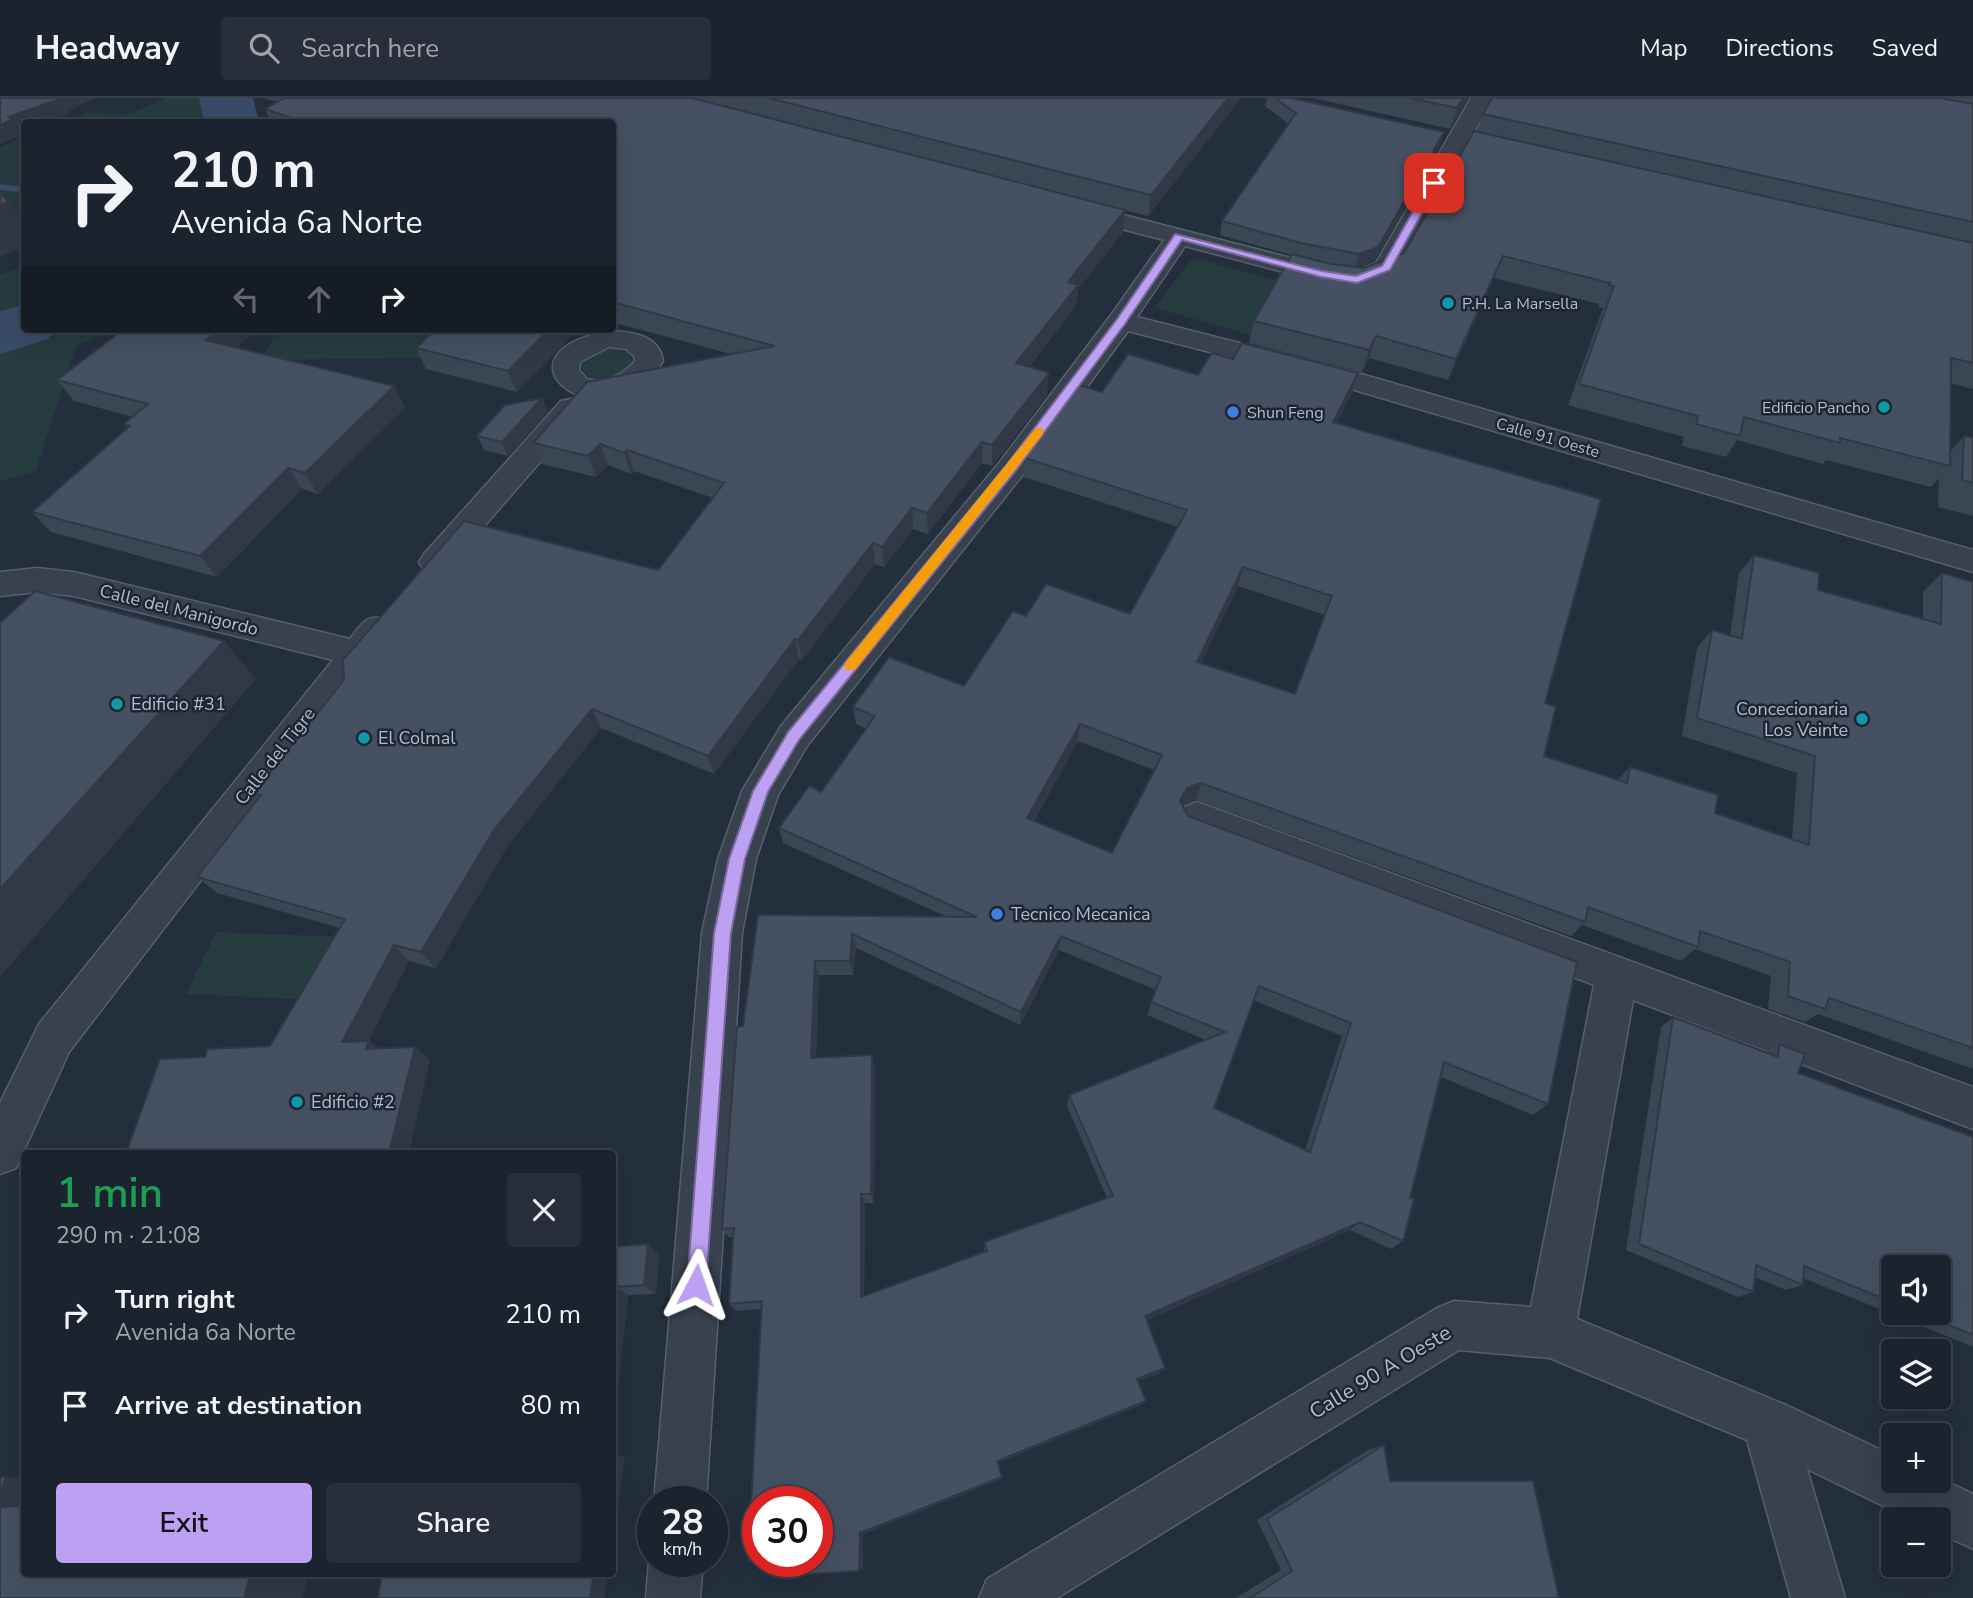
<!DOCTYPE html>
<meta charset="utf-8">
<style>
body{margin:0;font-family:"Nunito Sans",sans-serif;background:#282f3a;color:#f1f3f6;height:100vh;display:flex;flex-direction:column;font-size:26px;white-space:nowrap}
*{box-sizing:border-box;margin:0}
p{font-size:23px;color:#a0a4aa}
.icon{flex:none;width:38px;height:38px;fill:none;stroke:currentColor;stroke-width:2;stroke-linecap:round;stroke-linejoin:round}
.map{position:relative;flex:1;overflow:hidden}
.drawer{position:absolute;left:21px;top:1052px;width:595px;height:427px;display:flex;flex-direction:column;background:#1b232e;border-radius:7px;box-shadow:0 7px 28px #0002,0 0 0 2px #39404a}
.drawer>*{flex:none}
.banner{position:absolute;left:21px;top:21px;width:595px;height:214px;border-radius:7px;box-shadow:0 7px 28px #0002,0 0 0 2px #39404a;background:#1b232e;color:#f1f3f6;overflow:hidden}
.controls{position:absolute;left:1881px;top:1157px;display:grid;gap:14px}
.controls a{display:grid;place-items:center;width:70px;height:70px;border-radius:7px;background:#1b232e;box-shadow:0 7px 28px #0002,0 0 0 2px #39404a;font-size:35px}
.speed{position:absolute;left:637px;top:1388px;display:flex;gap:14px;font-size:35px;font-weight:700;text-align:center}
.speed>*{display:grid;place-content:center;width:91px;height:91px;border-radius:50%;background:#1b232e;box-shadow:0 7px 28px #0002,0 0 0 2px #39404a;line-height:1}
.speed small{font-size:18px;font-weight:400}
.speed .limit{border:10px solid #d22;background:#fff;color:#111}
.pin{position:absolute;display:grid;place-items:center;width:60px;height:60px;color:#fff;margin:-30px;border-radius:14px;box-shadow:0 4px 10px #0006}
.me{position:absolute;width:77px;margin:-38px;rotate:4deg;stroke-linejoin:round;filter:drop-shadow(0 0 5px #0008)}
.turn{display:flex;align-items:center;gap:24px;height:147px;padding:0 35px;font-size:32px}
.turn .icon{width:91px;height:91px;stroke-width:2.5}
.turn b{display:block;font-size:49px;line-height:60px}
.lanes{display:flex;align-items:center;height:66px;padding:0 35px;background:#0003;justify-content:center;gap:35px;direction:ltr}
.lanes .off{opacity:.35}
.round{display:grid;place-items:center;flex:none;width:74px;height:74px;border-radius:7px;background:#282f3a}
.summary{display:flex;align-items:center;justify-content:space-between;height:119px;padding:0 35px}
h1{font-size:42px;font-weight:600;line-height:52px;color:#1e9e55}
.primary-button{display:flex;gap:14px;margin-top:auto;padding:14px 35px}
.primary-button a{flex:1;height:80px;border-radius:7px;background:#bca0f2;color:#111;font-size:28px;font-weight:600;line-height:80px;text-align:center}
.primary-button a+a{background:#282f3a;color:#f1f3f6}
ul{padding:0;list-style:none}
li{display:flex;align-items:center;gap:21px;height:91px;padding:0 35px}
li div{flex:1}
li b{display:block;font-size:26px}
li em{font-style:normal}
header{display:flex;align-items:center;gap:42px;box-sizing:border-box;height:98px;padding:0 35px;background:#1b232e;border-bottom:2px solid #39404a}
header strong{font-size:33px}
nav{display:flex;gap:38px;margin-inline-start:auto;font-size:24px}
.search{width:490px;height:63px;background:#282f3a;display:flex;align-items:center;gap:18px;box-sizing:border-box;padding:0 24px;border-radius:7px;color:#a0a4aa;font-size:26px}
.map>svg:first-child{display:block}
.green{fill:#263c3f}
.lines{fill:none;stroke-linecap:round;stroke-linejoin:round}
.stream{fill:#394c67;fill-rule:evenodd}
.river{fill:#394c67;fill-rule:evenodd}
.minor-casing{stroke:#565f6c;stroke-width:3}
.minor{fill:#38414e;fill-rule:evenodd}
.wall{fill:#3b4654;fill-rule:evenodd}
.shaded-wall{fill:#303945}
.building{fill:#455162;stroke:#303945;stroke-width:2;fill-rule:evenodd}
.route{fill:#bca0f2;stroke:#7a689d;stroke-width:2}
.slow{fill:#f59e0b}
.culture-dot{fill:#0f9aa8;stroke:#1d2633;stroke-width:2.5}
.shop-dot{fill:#3f7fe0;stroke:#1d2633;stroke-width:2.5}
.labels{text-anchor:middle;stroke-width:5;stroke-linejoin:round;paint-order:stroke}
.far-poi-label{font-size:16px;fill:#b4bcc9;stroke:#1d2633;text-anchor:start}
.far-street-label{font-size:16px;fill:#b4bcc9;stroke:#1d2633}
.street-label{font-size:18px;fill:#b4bcc9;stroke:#1d2633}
.poi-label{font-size:18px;fill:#b4bcc9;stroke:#1d2633;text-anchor:start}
.near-street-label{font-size:21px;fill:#b4bcc9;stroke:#1d2633}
</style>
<header>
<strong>Headway</strong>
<div class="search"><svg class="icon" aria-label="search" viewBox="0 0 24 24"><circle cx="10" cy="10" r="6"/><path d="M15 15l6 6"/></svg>Search here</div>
<nav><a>Map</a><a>Directions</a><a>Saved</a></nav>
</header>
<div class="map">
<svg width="1973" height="1500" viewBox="0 0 1973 1500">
<rect width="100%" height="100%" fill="#242f3e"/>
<g class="green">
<path d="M161 0H238L239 5 268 24H62L87 14 127 16 163 2Z"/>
<path d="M24 39V124L0 106V49Z"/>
<path d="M1199 161 1281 184 1251 237 1155 210 1189 164Z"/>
<path d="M24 168V231H119L76 248 36 373 0 383V177Z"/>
<path d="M278 231H440L427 260 261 262Z"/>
<path d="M607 250 627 254 631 263C623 280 604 283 587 277L580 268C584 256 596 254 607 250Z"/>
<path d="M216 834 343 839 317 902 186 896Z"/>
</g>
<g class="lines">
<path class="stream" d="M0 86 24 89V95L0 92Z"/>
<g class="river">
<path d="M199 0H253L259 24H204Z"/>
<path d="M24 207V231H55L48 241 0 256V213Z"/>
</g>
<g class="minor-casing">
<g id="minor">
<path d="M1471 0H1493L1395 175 1357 189 1321 184 1185 148 1137 219 1354 274 1973 452V474L1334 286 1128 233 1021 379 807 648 778 697 756 761 742 835 706 1404H654L702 835 718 761 742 693 781 628 999 365 1111 217 1164 142 1064 116 1061 111 1064 106 1073 104 1322 168 1355 173 1376 165Z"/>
<path d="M609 233C631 234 659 236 663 263 606 353 480 257 609 233ZM609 249 626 251 634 258 635 263C623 277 606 286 587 281L579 272 580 264Z"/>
<path d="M571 301 581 303 585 310 581 317 446 472 435 475 424 472 419 464 424 456 561 303Z"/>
<path d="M37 470 74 474 350 541C363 524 367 515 389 522L394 531 69 954 16 1070 0 1076V1005L39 926 333 562 74 498 37 494 0 498V474Z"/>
<path d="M1197 704 1973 989V1031L1633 902 1577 1221 1786 1307 1894 1358V1382H1939V1380L1973 1396V1451L1939 1435V1421H1910L1807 1371 1845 1500H1791L1747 1342 1550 1260 1459 1252 1057 1500H979L987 1481 1437 1210 1454 1203 1531 1209 1594 887 1184 731 1178 720 1184 709Z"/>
<path d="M653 1454V1463H703L700 1500H646L649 1463Z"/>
</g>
</g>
<use href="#minor" class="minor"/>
</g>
<g class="wall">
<path d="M263 0H1241L1148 118 796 27 1123 134 1078 191 1076 208 1029 269 1047 297 992 368 982 365 928 436 913 431 884 469 875 466 802 562 799 561 714 676 601 630 507 749 436 870 409 863 368 943 378 950 415 949 430 962 205 959 270 948 340 830 217 795 197 779 258 701 253 696 658 472 713 400 634 373 631 376 608 367 596 379 542 366 533 345 731 256 612 224V24H271L265 11 277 4Z"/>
<path d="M1267 0H1291L1440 48 1374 163 1357 169 1363 170 1404 155 1477 34 1483 16 1492 0H1973V291L1950 285V354L1964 338 1973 340V418L1938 409 1939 380 1931 389 1826 362 1823 366 1737 342 1726 359 1682 348 1684 339 1568 307 1603 210 1598 209 1599 206 1494 180 1448 282 1369 260 1362 274 1249 245 1254 223 1292 157 1220 137 1222 123 1289 26 1265 8Z"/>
<path d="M1313 0H1468L1450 31Z"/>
<path d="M259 231 236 249 394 288 405 310 318 396 302 391 217 479 51 434 32 414 127 330 124 326 133 319 74 303 57 282Z"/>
<path d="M436 231H578L517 294 426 271 416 250Z"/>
<path d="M1233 261 1358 275 1352 294 1337 324 1545 605 1544 658 1618 682 1630 669 1715 715 1792 741 1797 675 1682 638 1697 550 1712 532 1730 537 1739 475 1754 457 1818 492 1923 521V494L1942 475 1973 484V971L1818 916 1805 924 1768 911 1771 878 1695 851 1681 863 1582 827 1571 838 1196 702 1183 707 1182 708 1188 718 1548 1006 1533 1017 1441 979 1410 1100 1403 1143 1391 1151 1350 1132 1147 1222 1160 1275 1138 1283 1146 1303 1141 1307 997 1365 1001 1381 863 1436V1472L859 1473 817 1463 762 1211 736 1213 729 1206 733 1139H729L722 1131 743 928 758 817 945 818 783 745 779 730 821 694 866 631 856 626 853 609 964 588 1026 518 1130 516 1178 429 1024 379 1025 360 1102 294 1198 277ZM1238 488 1325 517 1295 596 1201 565ZM1078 643 1154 672 1112 755 1034 723ZM856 850 1020 927 1059 852 1156 892 1147 917 1206 942 1069 997 1067 1008 1107 1100 984 1144V1153L864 1198 865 1105H874L875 969 816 960 819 877H853ZM1253 902 1342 938 1305 1052 1214 1010Z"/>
<path d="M548 314 508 358 484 352 477 338Z"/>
<path d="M1673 919 1766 954 1779 946 1798 975 1973 1039V1248H1971L1803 1180V1187L1786 1192 1755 1179 1753 1194 1738 1199 1626 1152 1661 929ZM1894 1169 1939 1214H1894Z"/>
<path d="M648 1146 659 1156 656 1196 628 1197 612 1341V1149Z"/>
<path d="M1384 1347 1390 1383 1559 1500H1236L1281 1472 1257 1422 1370 1351Z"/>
</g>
<g class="shaded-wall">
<path d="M58 0H97L68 13 70 16 46 24H24V32L20 34 23 37 0 46V27L8 19Z"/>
<path d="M1228 0H1241L1148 118 1151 97Z"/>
<path d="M1463 0H1468L1450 31 1457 10Z"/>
<path d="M1444 34 1440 48 1374 163 1355 170 1359 156Z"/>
<path d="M9 104 24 124V149L0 159V107Z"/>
<path d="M1125 112 1123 134 1078 192 1076 208 1015 286 1016 265 1068 184Z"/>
<path d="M1503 158 1494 180 1448 282 1456 261Z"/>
<path d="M219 231H259L220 263 206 242Z"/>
<path d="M550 231H578L517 294 508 273Z"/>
<path d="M1376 238 1369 260 1362 274 1369 252Z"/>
<path d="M1049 275 1047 297 992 368V347Z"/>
<path d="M1358 275 1352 294 1328 343 1333 324Z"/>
<path d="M394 288 405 310 318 396 305 375Z"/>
<path d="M542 300 548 314 508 358 502 344Z"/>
<path d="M982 344V365L928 436 927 415Z"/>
<path d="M600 346 608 367 596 379 588 358Z"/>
<path d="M627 352 634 373 631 376 624 355Z"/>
<path d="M288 370 302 391 217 479 200 458Z"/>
<path d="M912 410 913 431 884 469 882 449Z"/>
<path d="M873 445 875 466 802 562 798 542Z"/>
<path d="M1243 469 1238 488 1193 581 1197 564Z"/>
<path d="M795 541 799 561 714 676 708 658Z"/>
<path d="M224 543 256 581 0 879V791Z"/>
<path d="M592 611 601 630 507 749 436 870 421 854 494 732Z"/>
<path d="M1080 626 1078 643 1026 736 1027 720Z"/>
<path d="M1201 685 1196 702 1183 707 1176 719 1180 703 1187 690Z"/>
<path d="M852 836 856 850 853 877 850 863Z"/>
<path d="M1061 838 1059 852 1020 927 1021 914Z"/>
<path d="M394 847 409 863 360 958 342 944Z"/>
<path d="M815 863 819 877 815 972 811 960Z"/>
<path d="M369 943 386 956 366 951Z"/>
<path d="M415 949 430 962 409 1055H389Z"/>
<path d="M872 957 875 969 874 1105 871 1096Z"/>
<path d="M861 1096 865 1105 864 1206 861 1199Z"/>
<path d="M1360 1124 1350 1132 1141 1225 1145 1218Z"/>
<path d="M648 1146 659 1156 656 1196 644 1187Z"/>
<path d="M615 1189 628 1197 612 1341V1215Z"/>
<path d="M1165 1270 1160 1275 1133 1285 1137 1281Z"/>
<path d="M1146 1303 1141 1307 996 1365 997 1363Z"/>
<path d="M612 1356 625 1359 612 1446Z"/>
<path d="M6 1379 24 1380V1411L0 1410V1395Z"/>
<path d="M1002 1379 1001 1381 863 1436V1472L859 1473 860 1435Z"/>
<path d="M251 1475H309L303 1500H244Z"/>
<path d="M594 1475H608L605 1500H590Z"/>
</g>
<g class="building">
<path d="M0 0H59L60 1 8 19 12 22 0 27Z"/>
<path d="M284 0H692L1125 112 1068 184 1078 187 1016 265 1049 275 992 347 982 344 927 415 912 410 882 449 873 445 798 542 795 541 708 658 592 611 494 732 421 854 394 847 342 944 369 943 366 951 415 949 389 1055H126L160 961 205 959 207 951 270 948 345 821 197 779 261 697 253 696 344 582 343 562 464 423 658 472 724 385 627 352 624 355 600 346 588 358 533 345 587 284 775 248 612 204V24H288L295 21 265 11Z"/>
<path d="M769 0H1228L1151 97Z"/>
<path d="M1275 0H1291L1444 34 1378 149 1359 156 1301 145 1222 123 1296 15Z"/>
<path d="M1411 0H1463L1457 10Z"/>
<path d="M1492 0H1940L1973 6V124L1483 16Z"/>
<path d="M1474 33 1973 145V265L1951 260 1950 368 1840 340V345L1744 319 1740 338 1696 326 1698 318 1579 286 1614 188 1609 187 1610 185 1503 158 1456 261 1376 238 1369 252 1254 223 1292 156 1326 165 1363 170 1404 155Z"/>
<path d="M0 96 9 104 0 107Z"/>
<path d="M124 231H219L206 242 394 288 305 375 288 370 200 458 32 414 130 328 124 326 148 306 57 282Z"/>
<path d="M436 231H550L508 273 416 250Z"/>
<path d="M1242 245 1358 275 1333 324 1601 401 1545 605 1556 609 1544 658 1627 685 1630 669 1718 697 1715 715 1809 747 1815 658 1697 620 1712 532 1742 541 1754 457 1819 475 1818 492 1941 526 1942 475 1973 484V950L1829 900 1825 911 1788 898 1790 864 1700 833 1698 849 1588 809 1585 824 1201 685 1187 690 1180 703 1188 718 1577 864 1548 1006 1444 964 1410 1100 1414 1101 1403 1143 1360 1124 1145 1218 1165 1270 1137 1281 1146 1303 997 1363 1002 1379 860 1435 859 1473 794 1477V1463H817V1404H758V1462L748 1463 762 1203 729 1206 734 1130 722 1131 737 929 743 928 758 817 977 819 779 730 809 688 821 694 875 618 853 609 889 559 964 588 1013 513 1026 518 1046 486 1130 516 1187 412 1025 360 1079 287 1102 294 1128 256 1198 277 1212 255 1233 261ZM1243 469 1332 498 1295 596 1197 564ZM1080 626 1162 657 1112 755 1027 720ZM852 836 1021 914 1061 838 1161 879 1151 904 1225 934 1069 997 1113 1098 984 1144 987 1153 861 1199V1096H871L872 957 811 960 815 863H850ZM1259 888 1351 925 1310 1054 1214 1010Z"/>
<path d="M542 300 502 344 477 338 505 307Z"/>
<path d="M1964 338 1973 340V385L1962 382Z"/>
<path d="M35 493 224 543 0 791V525Z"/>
<path d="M1673 919 1778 959 1779 946 1805 956 1798 975 1973 1039V1237L1918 1214H1939V1169H1894V1205L1804 1168 1803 1187 1756 1167 1753 1194 1639 1146Z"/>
<path d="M648 1146 644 1187 615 1189 612 1215V1149Z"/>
<path d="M1384 1347 1390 1383H1533L1559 1500H1250L1292 1473 1267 1421Z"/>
<path d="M0 1379H6L0 1395Z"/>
<path d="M24 1408V1475H251L244 1500H0V1409Z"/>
<path d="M382 1475H594L590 1500H378Z"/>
</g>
<path class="route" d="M1434 82 1439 85 1390 172 1357 185 1321 179 1182 142 1125 226 1014 375 799 642 768 694 745 761 731 835 706 1187 704 1194 696 1197 689 1194 687 1187 714 835 729 761 753 693 788 634 1005 369 1117 221 1175 136 1322 173 1356 178 1382 168 1429 85Z"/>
<path class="slow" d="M1039 329 1043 331V336L855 572H845V565L1035 331Z"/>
<g class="culture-dot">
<circle cx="1448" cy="205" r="7"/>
<circle cx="1884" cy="309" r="7"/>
<circle cx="117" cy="606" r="7"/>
<circle cx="1862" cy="621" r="7"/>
<circle cx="364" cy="640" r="7"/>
<circle cx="297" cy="1004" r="7"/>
</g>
<g class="shop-dot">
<circle cx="1233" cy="314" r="7"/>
<circle cx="997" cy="816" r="7"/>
</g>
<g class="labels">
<g class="far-poi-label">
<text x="1462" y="211">P.H. La Marsella</text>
<text x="1870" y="315" text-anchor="end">Edificio Pancho</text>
<text x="1247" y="320">Shun Feng</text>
</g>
<g class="far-street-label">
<text transform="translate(1548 339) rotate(16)" y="6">Calle 91 Oeste</text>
</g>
<g class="street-label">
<text transform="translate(179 512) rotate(14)" y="6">Calle del Manigordo</text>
<text transform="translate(275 658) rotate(-52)" y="6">Calle del Tigre</text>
</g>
<g class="poi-label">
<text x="131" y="612">Edificio #31</text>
<text x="1848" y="617" text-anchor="end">Concecionaria<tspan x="1848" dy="21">Los Veinte</tspan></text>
<text x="378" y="646">El Colmal</text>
<text x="1011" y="822">Tecnico Mecanica</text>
<text x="311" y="1010">Edificio #2</text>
</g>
<g class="near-street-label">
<text transform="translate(1380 1274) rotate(-31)" y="7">Calle 90 A Oeste</text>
</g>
</g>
</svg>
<div class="controls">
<a><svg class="icon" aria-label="sound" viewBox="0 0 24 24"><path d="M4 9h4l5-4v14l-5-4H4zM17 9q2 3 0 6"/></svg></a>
<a><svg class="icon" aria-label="layers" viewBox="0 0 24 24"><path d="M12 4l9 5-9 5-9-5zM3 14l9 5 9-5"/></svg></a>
<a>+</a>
<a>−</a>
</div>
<div class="speed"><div>28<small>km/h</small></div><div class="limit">30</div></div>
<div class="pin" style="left:1434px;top:85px;background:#d93025"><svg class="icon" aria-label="arrive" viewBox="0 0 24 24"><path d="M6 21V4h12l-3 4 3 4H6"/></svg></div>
<svg class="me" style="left:696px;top:1187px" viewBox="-20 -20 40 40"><path d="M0-17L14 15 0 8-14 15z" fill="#bca0f2" stroke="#fff" stroke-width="4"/></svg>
<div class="banner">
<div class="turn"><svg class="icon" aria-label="right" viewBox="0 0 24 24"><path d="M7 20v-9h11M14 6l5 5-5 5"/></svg><div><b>210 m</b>Avenida 6a Norte</div></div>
<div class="lanes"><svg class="icon off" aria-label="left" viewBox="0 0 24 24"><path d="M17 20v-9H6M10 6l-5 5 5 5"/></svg><svg class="icon off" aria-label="ahead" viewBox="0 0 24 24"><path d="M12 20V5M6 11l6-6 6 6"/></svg><svg class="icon" aria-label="right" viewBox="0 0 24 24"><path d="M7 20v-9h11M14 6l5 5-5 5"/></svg></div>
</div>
<section class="drawer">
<div class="summary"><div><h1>1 min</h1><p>290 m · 21:08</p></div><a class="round"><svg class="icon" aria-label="close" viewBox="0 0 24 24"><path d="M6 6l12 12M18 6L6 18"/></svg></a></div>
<ul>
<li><svg class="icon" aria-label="right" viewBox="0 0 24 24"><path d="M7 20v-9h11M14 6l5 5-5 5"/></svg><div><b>Turn right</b><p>Avenida 6a Norte</p></div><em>210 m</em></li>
<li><svg class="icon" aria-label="arrive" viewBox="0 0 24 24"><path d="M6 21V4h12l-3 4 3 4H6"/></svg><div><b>Arrive at destination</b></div><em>80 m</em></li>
</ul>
<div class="primary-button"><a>Exit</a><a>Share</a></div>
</section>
</div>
